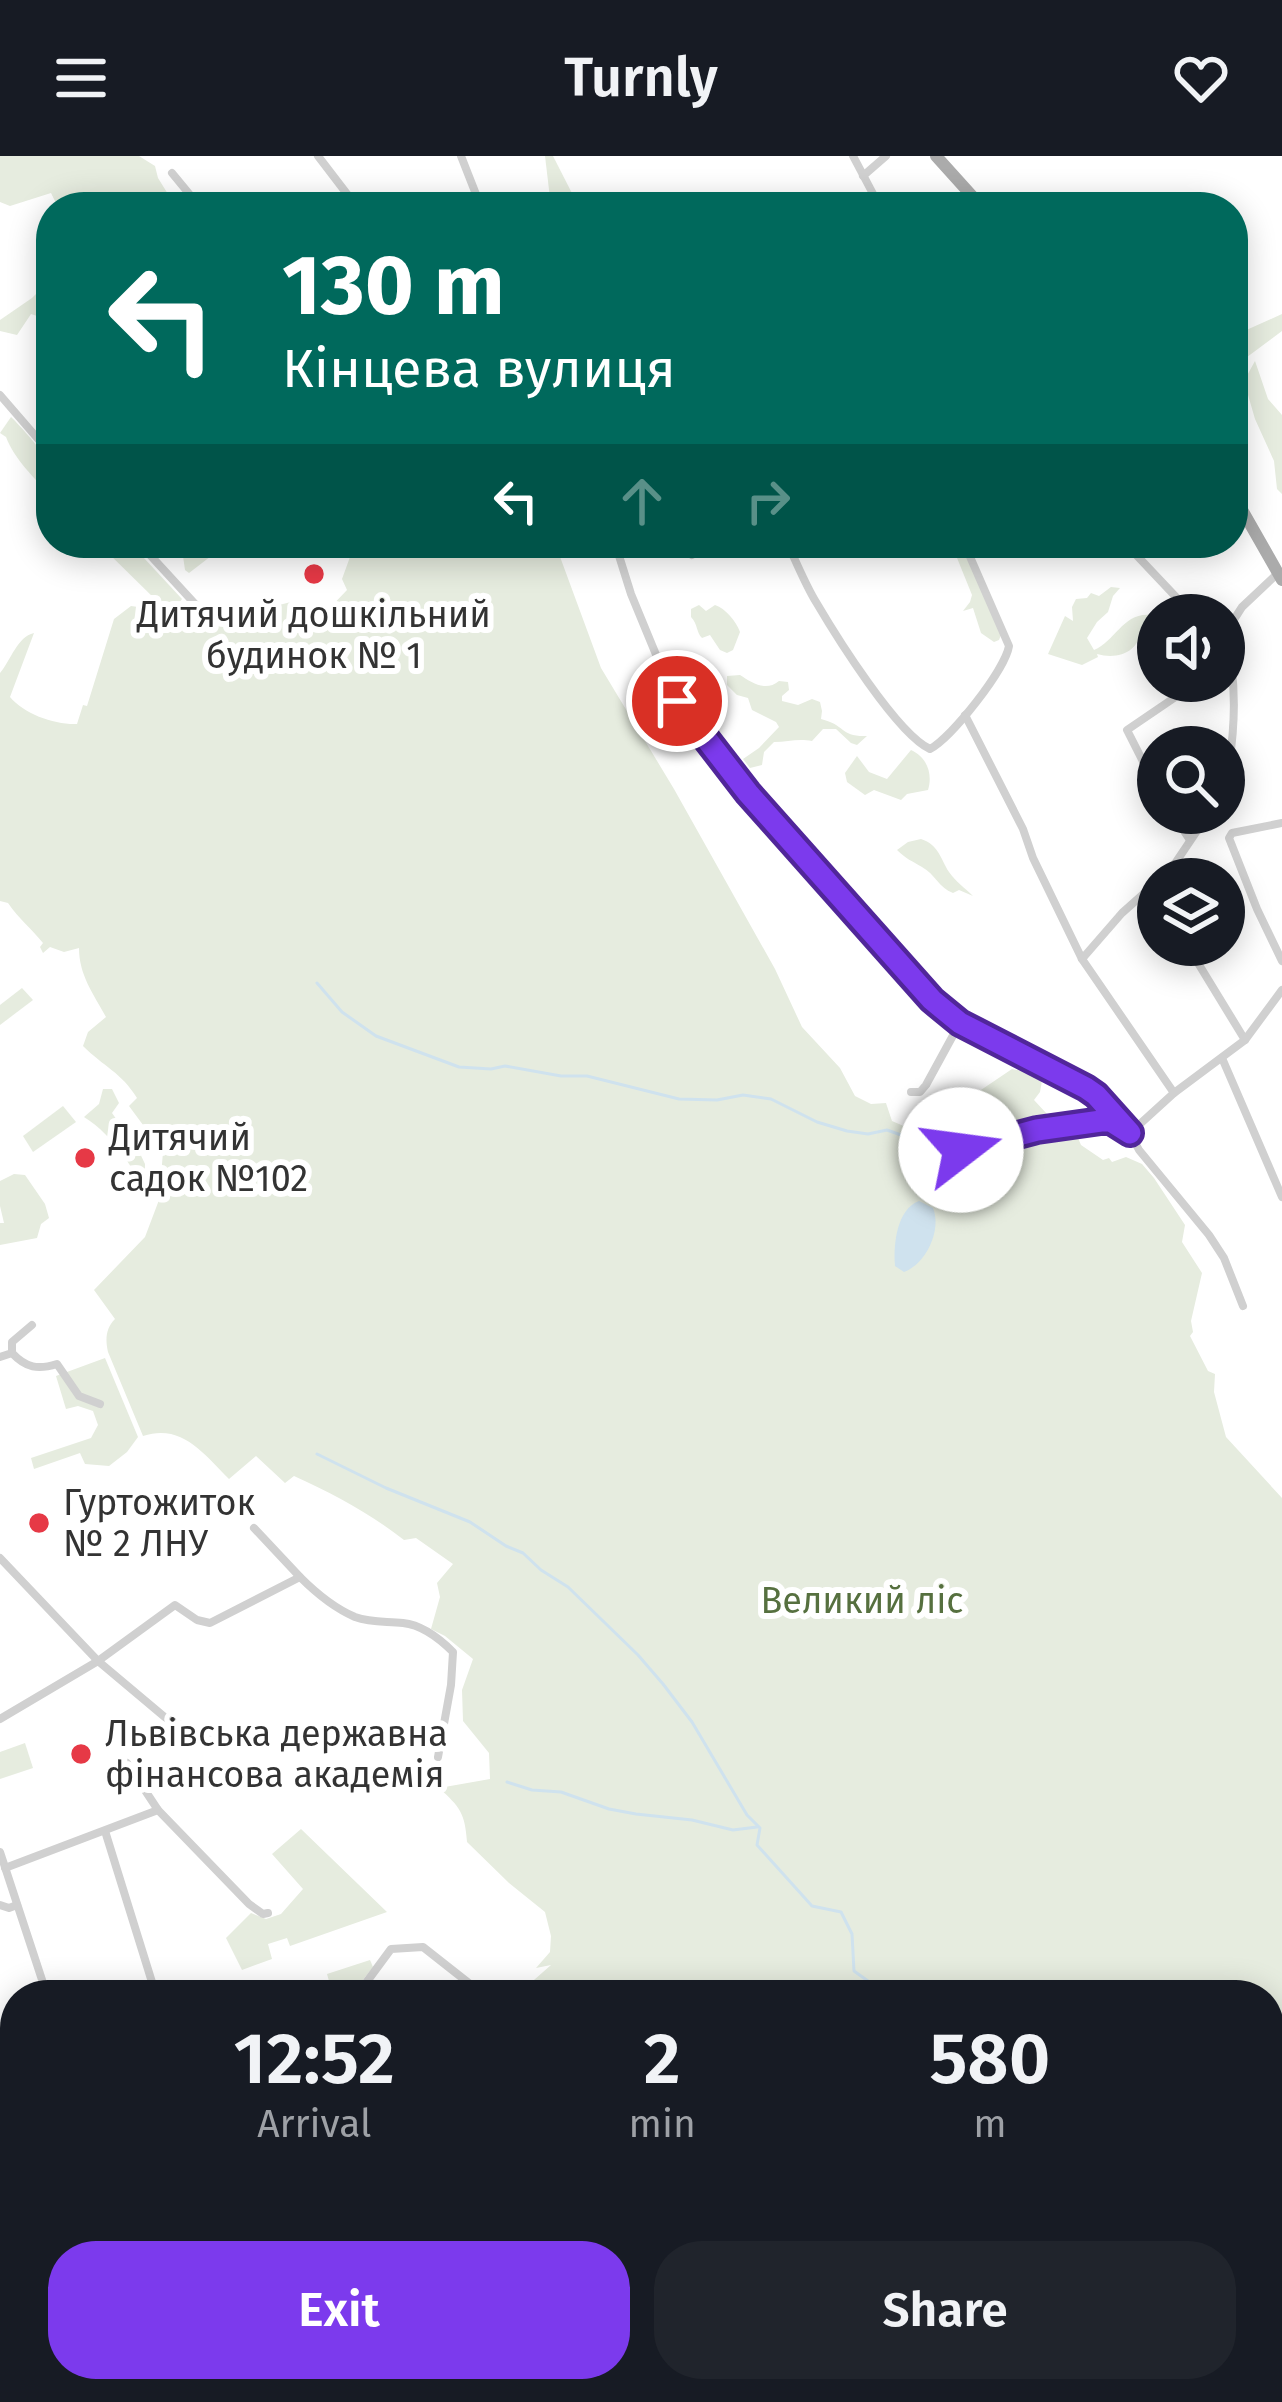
<!DOCTYPE html>
<meta charset="utf-8">
<style>
body{margin:0;font-family:"Fira Sans",sans-serif;background:#20242c;color:#f1f3f6;height:100vh;display:flex;flex-direction:column;font-size:45px;white-space:nowrap}
*{box-sizing:border-box;margin:0}
p{font-size:39px;color:#9ea1a6}
.icon{flex:none;width:66px;height:66px;fill:none;stroke:currentColor;stroke-width:2;stroke-linecap:round;stroke-linejoin:round}
.map{position:relative;flex:1;overflow:hidden}
.side{position:absolute;left:0px;top:1824px;width:1284px;height:423px;display:flex;flex-direction:column;background:#171b24;border-radius:48px 48px 0 0;box-shadow:0 6px 30px #0003}
.side>*{flex:none}
.top-card{position:absolute;left:36px;top:36px;width:1212px;height:366px;border-radius:48px;box-shadow:0 6px 30px #0003;background:#00695c;color:#fff;overflow:hidden}
.tools{position:absolute;left:1137px;top:438px;display:grid;gap:24px}
.tools a{display:grid;place-items:center;width:108px;height:108px;border-radius:50%;background:#171b24;box-shadow:0 6px 30px #0003;font-size:60px}
.pin{position:absolute;display:grid;place-items:center;width:102px;height:102px;color:#fff;margin:-51px;border:6px solid #fff;border-radius:50%;box-shadow:0 3px 12px #0007}
.me{position:absolute;width:132px;margin:-66px;rotate:75deg;stroke-linejoin:round;filter:drop-shadow(0 0 9px #0008)}
.turn{display:flex;align-items:center;gap:42px;height:252px;padding:0 48px;font-size:54px}
.turn .icon{width:156px;height:156px;stroke-width:2.5}
.turn b{display:block;font-size:84px;line-height:102px}
.lanes{display:flex;align-items:center;height:114px;padding:0 48px;background:#0003;justify-content:center;gap:60px;direction:ltr}
.lanes .off{opacity:.35}
.eta{display:flex;justify-content:space-evenly;align-items:center;height:204px;text-align:center}
.eta b{font-size:72px;font-weight:600;line-height:84px}
.button{display:flex;gap:24px;margin-top:auto;padding:24px 48px}
.button a{flex:1;height:138px;border-radius:48px;background:#7c3aed;color:#fff;font-size:48px;font-weight:600;line-height:138px;text-align:center}
.button a+a{background:#20242c;color:#f1f3f6}
header{display:flex;justify-content:space-between;align-items:center;height:156px;padding:0 48px;background:#171b24;font-size:54px;font-weight:600}
.map>svg:first-child{display:block}
.green{fill:#e6ecdf}
.water{fill:#cfe2ee}
.lines{fill:none;stroke-linecap:round;stroke-linejoin:round}
.stream{stroke:#cfe2ee;stroke-width:3}
.street{stroke:#d0d0d0;stroke-width:8}
.primary{stroke:#ababab;stroke-width:12}
.route-casing{stroke:#51269a;stroke-width:30}
.route{stroke:#7c3aed;stroke-width:21}
.poi-dot{fill:#e63946;stroke:#fff;stroke-width:4.5}
.labels{text-anchor:middle;stroke-width:12;stroke-linejoin:round;paint-order:stroke}
.poi-label{font-size:36px;fill:#333;stroke:#fff;text-anchor:start}
.park-label{font-size:36px;fill:#56703f;stroke:#fff}
</style>
<header><svg class="icon" aria-label="menu" viewBox="0 0 24 24"><path d="M4 6h16M4 12h16M4 18h16"/></svg>Turnly<svg class="icon" aria-label="heart" viewBox="0 0 24 24"><path d="M12 20l-8-8c-3-5 5-10 8-4 3-6 11-1 8 4z"/></svg></header>
<div class="map">
<svg width="1282" height="2246" viewBox="0 0 1282 2246">
<rect width="100%" height="100%" fill="#fff"/>
<g class="green">
<path d="M0 0H139L155 10 158 22 176 51H58L51 37 10 50 0 46Z"/>
<path d="M545 0H553L579 51H558L550 42Z"/>
<path d="M51 123 44 158 37 160 31 158 17 179 0 175V164L32 142Z"/>
<path d="M1282 158V175L1239 207 1233 180Z"/>
<path d="M1255 205 1268 243 1282 259V338L1277 333 1274 305 1255 263 1244 225Z"/>
<path d="M11 261C18 267 49 303 51 309 53 318 51 331 51 341 35 322 14 303 6 281L0 277Z"/>
<path d="M98 387H130L182 443 175 452 160 448Z"/>
<path d="M205 387H228L189 417 185 414 183 400 193 388Z"/>
<path d="M349 387H548L559 398 601 512 674 633 775 813 802 871 840 912 855 940 871 948 886 947 892 965 906 971 934 1002 953 1007 977 1004 993 991H1018L1032 982 1075 975 1081 989 1103 1004 1109 1002 1112 1006 1126 1001 1142 1008 1154 1022 1185 1069 1182 1086 1202 1117 1191 1165 1193 1176 1190 1180 1208 1215 1215 1218 1214 1236 1226 1281 1282 1342V2246H672L664 2232H1269V1839H522L526 1831 551 1809 536 1812 550 1796 551 1780 545 1756 509 1727 467 1686C465 1657 460 1651 439 1632L490 1623 489 1597 463 1565 462 1534 473 1503 445 1480 431 1473 440 1441 437 1427 453 1408 416 1382 404 1384C368 1356 335 1339 294 1320L285 1327 256 1300 229 1323C204 1298 182 1267 143 1280L108 1196C105 1183 106 1172 115 1163L94 1134 145 1081 159 1044 163 996 129 950 137 942C121 916 104 911 83 890L88 876 106 861C93 837 79 819 79 792L64 796 50 791 43 797 40 791 43 787C31 772 19 763 8 747L0 745V517C11 504 17 481 34 477L10 541C24 558 55 569 77 568L83 549 87 550 114 463 131 450 196 459 236 455 256 447 275 450 291 446 302 454 324 458 347 434 342 423 350 401Z"/>
<path d="M951 387H963L1001 479 999 484 994 486 981 477 973 452 963 455 970 446 972 439Z"/>
<path d="M1111 431 1120 432 1113 440 1108 456 1097 466 1087 482 1094 494C1116 485 1123 456 1151 459L1160 450 1166 448 1170 455 1168 459H1158V468L1141 472C1140 496 1118 504 1097 498L1098 501 1082 509 1048 498 1065 460 1073 465 1072 451 1076 443 1087 442 1091 437 1099 440Z"/>
<path d="M699 449 706 455 715 449C726 453 736 465 740 476L733 494 727 497 720 494 710 479 702 482C696 476 698 468 691 461V453Z"/>
<path d="M740 519C752 527 766 536 779 525L788 526 789 534 782 540V545L798 549 812 543 820 546 822 555 821 563C846 569 840 581 867 580L857 589 851 587 836 573H823L812 585C798 582 788 586 774 586L764 596 762 609 750 612 743 603 759 592 779 571 776 566 752 554 748 542 737 539 727 529V520Z"/>
<path d="M911 594C927 601 933 618 928 634L907 638 901 644 874 634 865 639 847 626 845 617 857 600 869 616 887 623Z"/>
<path d="M921 683C939 689 940 702 949 716 955 725 966 733 973 740L959 734 953 737C939 732 935 718 922 711 912 705 906 703 897 694L908 686Z"/>
<path d="M22 832 33 844 0 869V849Z"/>
<path d="M1012 913 1038 918 1042 925 1040 936 1034 944 1047 958 992 975C981 963 976 955 975 938Z"/>
<path d="M103 933H112L119 947 112 957 119 967 141 974 136 989 145 1008V1021C131 1015 132 1011 123 999 113 985 99 970 84 961L99 948Z"/>
<path d="M63 950 76 966 33 996 23 980Z"/>
<path d="M14 1018 25 1019 45 1048 49 1062 41 1068 37 1082 0 1089V1067H4L0 1050V1025Z"/>
<path d="M105 1202 138 1281 127 1296 109 1310 85 1308 80 1297 34 1313 31 1302 91 1282 98 1269 93 1255 78 1250 66 1253 56 1220Z"/>
<path d="M25 1587 33 1612 0 1623V1596Z"/>
<path d="M301 1673 387 1756 290 1790 287 1782 268 1788 272 1803 242 1814 226 1782 251 1757 266 1763 281 1758 303 1733 272 1698Z"/>
<path d="M370 1804 373 1811 351 1839H333L327 1818Z"/>
<path d="M0 1903 8 1910 15 1930 13 2085 15 2099V2232H154L151 2241 155 2246H0Z"/>
<path d="M269 2232H339L345 2246H275Z"/>
</g>
<path class="water" d="M919 1045 933 1052C942 1074 926 1108 904 1116L895 1110C893 1088 897 1053 919 1045Z"/>
<g class="lines">
<g class="stream">
<path d="M317 827 342 856 376 880 459 911 491 913 505 910 561 920H587L679 943 717 944 743 939 771 943 817 966 847 975 868 978 887 974 901 979 930 998 942 1001 961 1003 980 1000"/>
<path d="M317 1298 386 1332 470 1366 506 1390 523 1397 541 1414 568 1431 638 1499 663 1528 692 1566 747 1659 760 1672 757 1689 812 1750 841 1756 852 1778 854 1815 875 1830 881 1839"/>
<path d="M507 1626 532 1634 561 1636 609 1653 636 1658 692 1664 733 1674 757 1671"/>
<path d="M1133 2232 1138 2246"/>
</g>
<g class="street">
<path d="M318 0 357 51"/>
<path d="M461 0 481 51"/>
<path d="M853 0 880 51"/>
<path d="M172 17 200 51"/>
<path d="M863 20 886 0"/>
<path d="M0 239 51 298"/>
<path d="M139 387 196 449 206 452"/>
<path d="M615 387 631 438 657 501 677 545 688 561 748 636 891 796 956 874"/>
<path d="M787 387C797 407 805 428 816 446 836 480 897 578 930 593 952 581 1005 514 1009 490L964 387"/>
<path d="M1125 387 1193 459"/>
<path d="M692 399 717 387"/>
<path d="M1224 476C1239 526 1235 583 1224 635"/>
<path d="M1226 476 1242 451 1277 418"/>
<path d="M965 559 1023 673 1033 702 1082 803 1174 937"/>
<path d="M1158 635 1127 574 1199 525"/>
<path d="M1172 657 1190 684"/>
<path d="M1282 667 1232 677 1229 682 1257 753 1282 805"/>
<path d="M1160 723 1176 706 1209 657"/>
<path d="M1187 789 1245 884"/>
<path d="M1082 803 1122 757 1158 725"/>
<path d="M938 848 960 867 1069 922 1095 939 1130 977 1139 994 1209 1079 1224 1102 1243 1150"/>
<path d="M1222 902 1282 1041"/>
<path d="M911 936H920L926 929 956 874"/>
<path d="M1130 977 1174 937 1245 884 1282 834"/>
<path d="M960 994C1001 988 1081 953 1119 969"/>
<path d="M12 1197C26 1212 38 1214 57 1208L79 1240 100 1248"/>
<path d="M0 1201 12 1197V1186L32 1169"/>
<path d="M254 1372 300 1421"/>
<path d="M0 1402 98 1505 175 1449 197 1464 210 1467 300 1421C316 1437 334 1452 355 1461 372 1467 386 1465 403 1467 422 1469 440 1483 453 1496L451 1529 438 1601"/>
<path d="M0 1563 98 1505 167 1563 211 1582"/>
<path d="M127 1607 158 1654 249 1748 263 1758 268 1757"/>
<path d="M105 1675 156 1839"/>
<path d="M0 1696 47 1839"/>
<path d="M5 1712 158 1654"/>
<path d="M0 1749 9 1752 17 1749"/>
<path d="M357 1839 391 1793 423 1791 470 1828 493 1836 514 1832"/>
<path d="M257 2232 263 2246"/>
</g>
<g class="primary">
<path d="M936 0 982 51"/>
<path d="M1233 338 1282 424"/>
</g>
</g>
<g class="lines">
<g class="route-casing">
<path id="route" d="M677 545 748 637 932 844 960 867 1086 932 1096 939 1130 977 1111 965H1101L1037 974 961 994"/>
</g>
<use href="#route" class="route"/>
</g>
<g class="poi-dot">
<circle cx="314" cy="418" r="12"/>
<circle cx="85" cy="1002" r="12"/>
<circle cx="39" cy="1367" r="12"/>
<circle cx="81" cy="1598" r="12"/>
</g>
<g class="labels">
<g class="poi-label">
<text x="314" y="471" text-anchor="middle">Дитячий дошкільний<tspan x="314" dy="41">будинок № 1</tspan></text>
<text x="109" y="994">Дитячий<tspan x="109" dy="41">садок №102</tspan></text>
<text x="63" y="1359">Гуртожиток<tspan x="63" dy="41">№ 2 ЛНУ</tspan></text>
<text x="105" y="1590">Львівська державна<tspan x="105" dy="41">фінансова академія</tspan></text>
</g>
<g class="park-label">
<text x="862" y="1457">Великий ліс</text>
</g>
</g>
</svg>
<div class="tools">
<a><svg class="icon" aria-label="sound" viewBox="0 0 24 24"><path d="M4 9h4l5-4v14l-5-4H4zM17 9q2 3 0 6"/></svg></a>
<a><svg class="icon" aria-label="search" viewBox="0 0 24 24"><circle cx="10" cy="10" r="6"/><path d="M15 15l6 6"/></svg></a>
<a><svg class="icon" aria-label="layers" viewBox="0 0 24 24"><path d="M12 4l9 5-9 5-9-5zM3 14l9 5 9-5"/></svg></a>
</div>
<div class="pin" style="left:677px;top:545px;background:#d93025"><svg class="icon" aria-label="arrive" viewBox="0 0 24 24"><path d="M6 21V4h12l-3 4 3 4H6"/></svg></div>
<svg class="me" style="left:961px;top:994px" viewBox="-20 -20 40 40"><circle r="19" fill="#fff"/><path d="M0-13L10 11 0 6-10 11z" fill="#7c3aed"/></svg>
<div class="top-card">
<div class="turn"><svg class="icon" aria-label="left" viewBox="0 0 24 24"><path d="M17 20v-9H6M10 6l-5 5 5 5"/></svg><div><b>130 m</b>Кінцева вулиця</div></div>
<div class="lanes"><svg class="icon" aria-label="left" viewBox="0 0 24 24"><path d="M17 20v-9H6M10 6l-5 5 5 5"/></svg><svg class="icon off" aria-label="ahead" viewBox="0 0 24 24"><path d="M12 20V5M6 11l6-6 6 6"/></svg><svg class="icon off" aria-label="right" viewBox="0 0 24 24"><path d="M7 20v-9h11M14 6l5 5-5 5"/></svg></div>
</div>
<section class="side">
<div class="eta">
<div><b>12:52</b><p>Arrival</p></div>
<div><b>2</b><p>min</p></div>
<div><b>580</b><p>m</p></div>
</div>
<div class="button"><a>Exit</a><a>Share</a></div>
</section>
</div>
